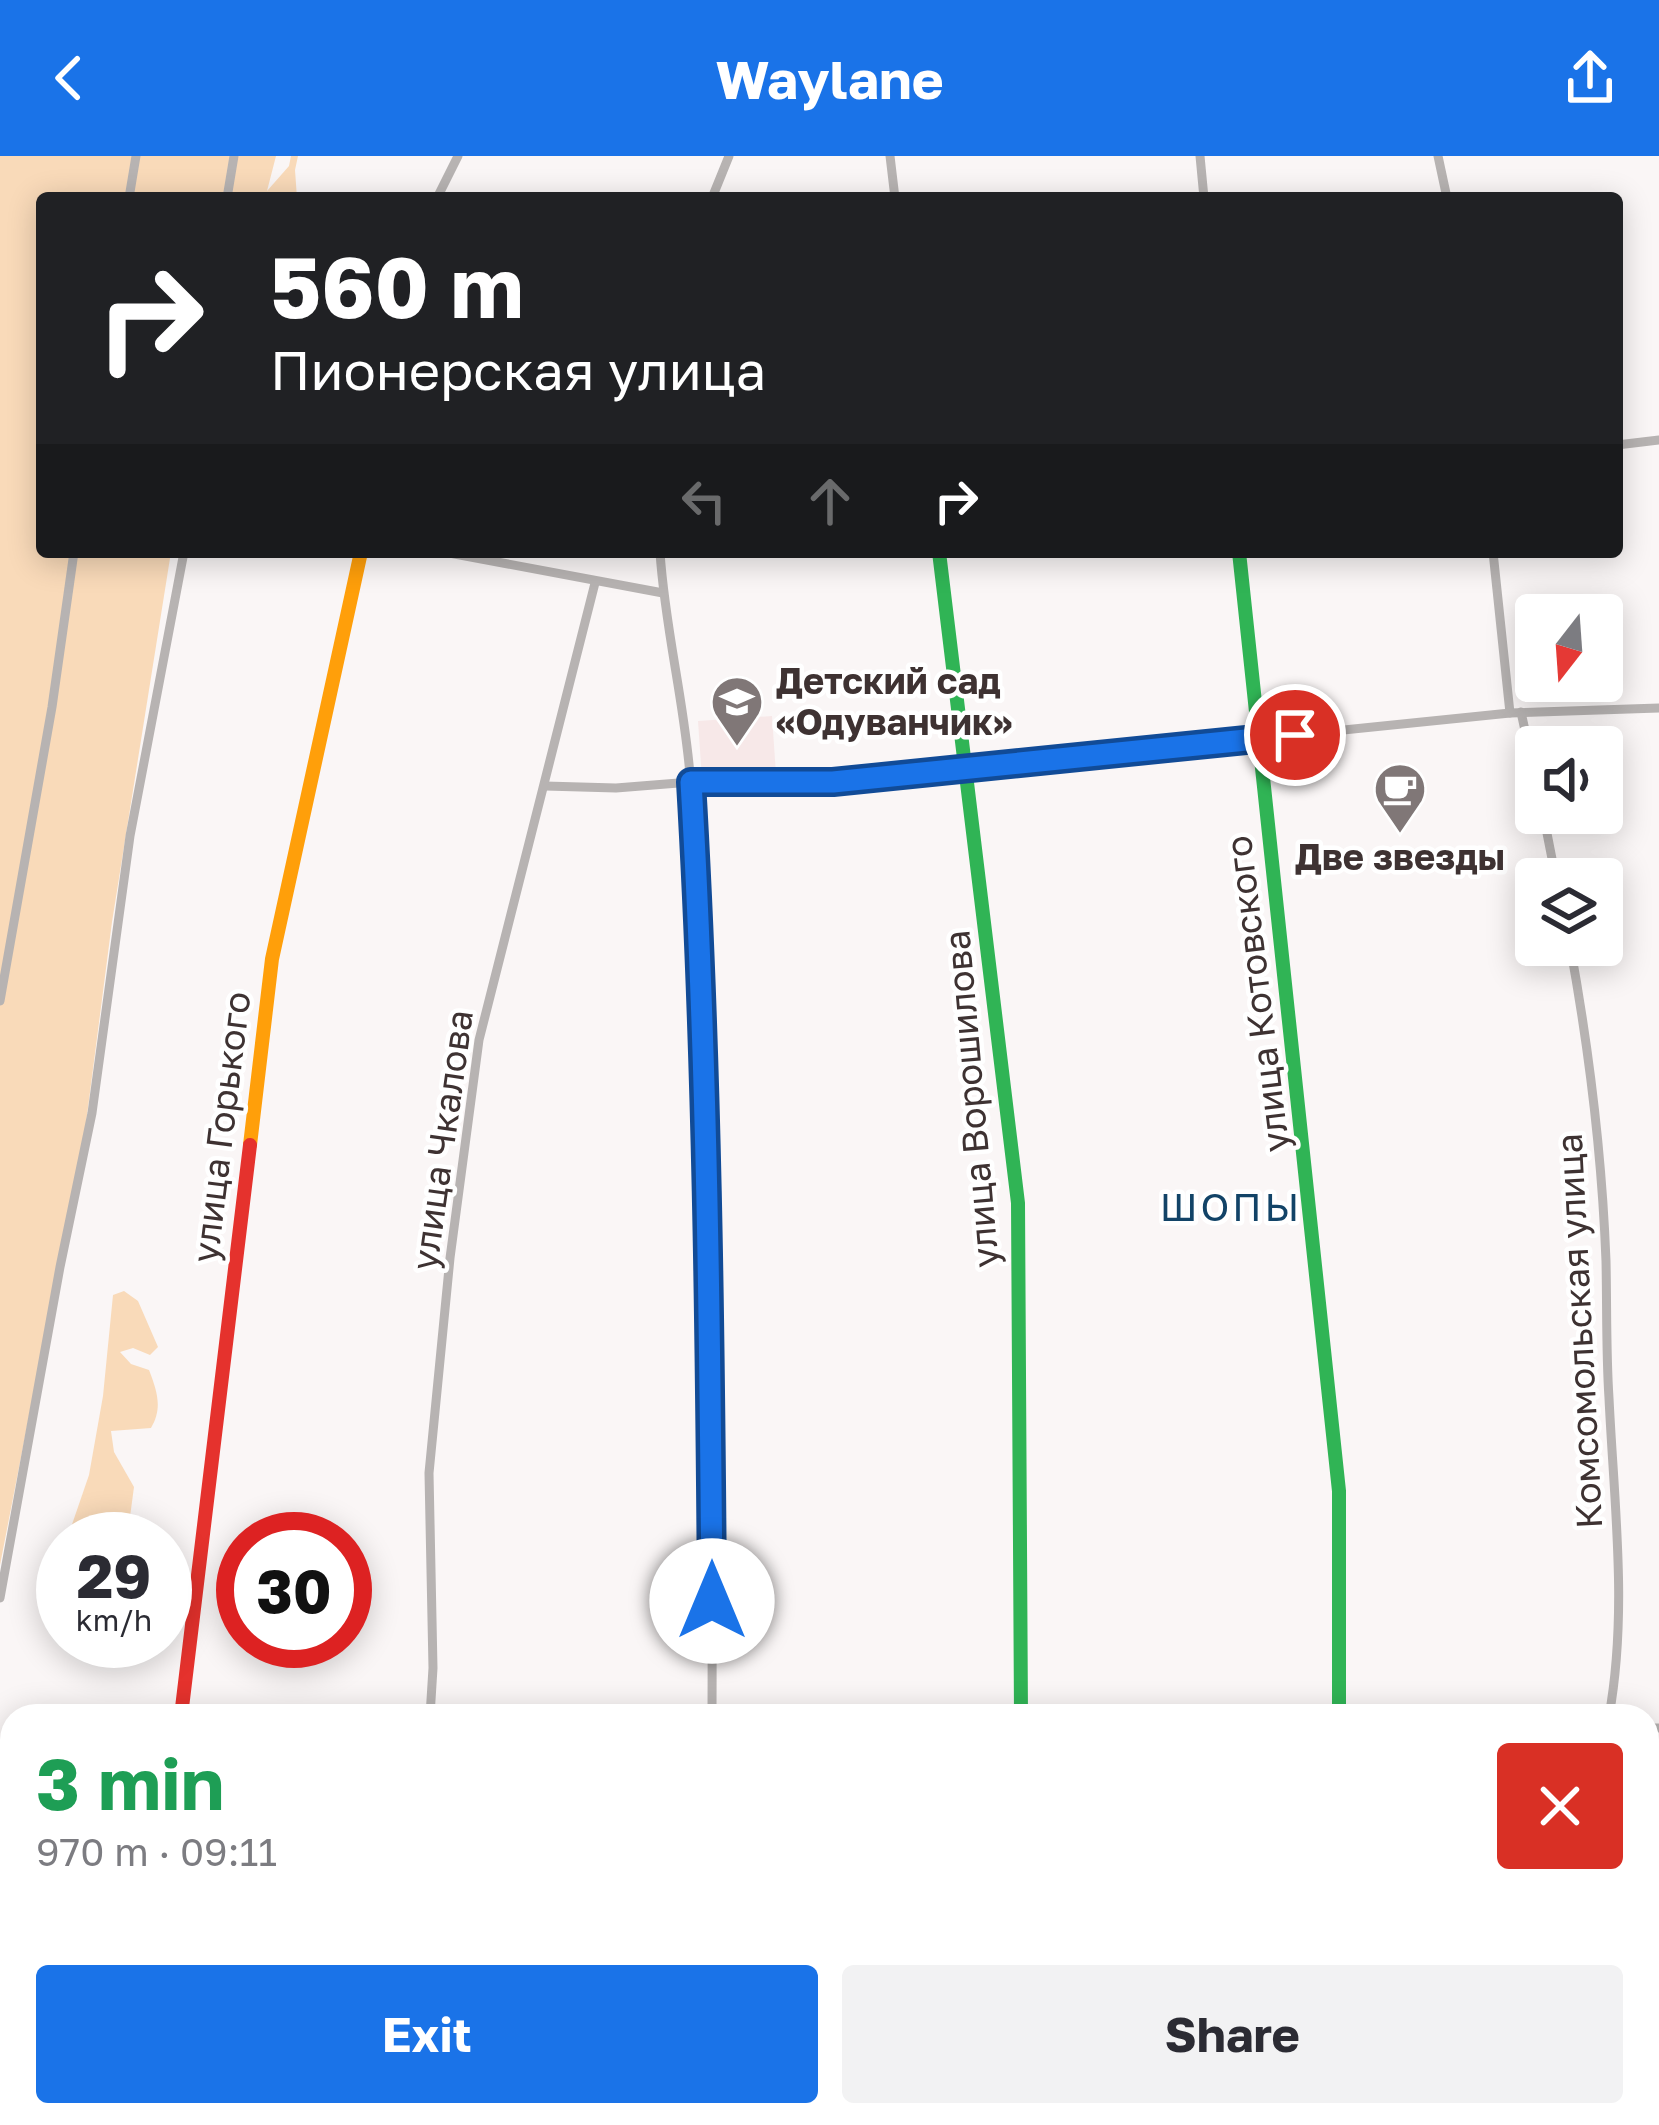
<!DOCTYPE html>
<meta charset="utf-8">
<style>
body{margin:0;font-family:"Golos Text",sans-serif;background:#f2f2f3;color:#2b2b33;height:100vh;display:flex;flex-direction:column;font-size:45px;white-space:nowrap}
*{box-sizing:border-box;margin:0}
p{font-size:39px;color:#7c7c81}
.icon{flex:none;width:66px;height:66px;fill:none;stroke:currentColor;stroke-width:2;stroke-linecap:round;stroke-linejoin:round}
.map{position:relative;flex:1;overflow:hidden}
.side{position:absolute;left:0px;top:1548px;width:1659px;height:423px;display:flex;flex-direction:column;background:#fff;border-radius:36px 36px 0 0;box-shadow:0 6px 30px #0003}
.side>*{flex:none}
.hud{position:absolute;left:36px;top:36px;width:1587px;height:366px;border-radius:12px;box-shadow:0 6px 30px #0003;background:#202124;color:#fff;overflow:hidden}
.needle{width:78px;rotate:197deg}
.buttons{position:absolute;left:1515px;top:438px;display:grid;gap:24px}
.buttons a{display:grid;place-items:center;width:108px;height:108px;border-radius:12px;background:#fff;box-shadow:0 6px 30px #0003;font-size:60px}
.speed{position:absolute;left:36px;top:1356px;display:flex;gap:24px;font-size:60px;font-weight:700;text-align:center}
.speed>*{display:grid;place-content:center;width:156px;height:156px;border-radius:50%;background:#fff;box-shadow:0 6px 30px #0003;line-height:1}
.speed small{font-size:30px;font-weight:400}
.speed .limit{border:18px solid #d22;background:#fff;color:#111}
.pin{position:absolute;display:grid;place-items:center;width:102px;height:102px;color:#fff;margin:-51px;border:6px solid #fff;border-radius:50%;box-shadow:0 3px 12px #0007}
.me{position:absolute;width:132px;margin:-66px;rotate:0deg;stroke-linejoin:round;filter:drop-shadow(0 0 9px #0008)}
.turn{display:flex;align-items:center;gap:42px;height:252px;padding:0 36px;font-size:54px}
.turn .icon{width:156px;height:156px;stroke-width:2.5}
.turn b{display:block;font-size:84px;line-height:102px}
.lanes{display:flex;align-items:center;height:114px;padding:0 36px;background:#0003;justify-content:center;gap:60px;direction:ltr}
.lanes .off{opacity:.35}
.round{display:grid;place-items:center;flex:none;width:126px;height:126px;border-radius:12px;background:#f2f2f3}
.head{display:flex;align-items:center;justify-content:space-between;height:204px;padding:0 36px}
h1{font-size:72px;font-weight:700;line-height:90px;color:#1e9e55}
.cta{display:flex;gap:24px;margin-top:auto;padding:24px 36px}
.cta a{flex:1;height:138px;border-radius:12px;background:#1a73e8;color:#fff;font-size:48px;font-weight:700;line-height:138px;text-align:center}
.cta a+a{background:#f2f2f3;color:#2b2b33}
header{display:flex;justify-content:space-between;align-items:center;height:156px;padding:0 36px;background:#1a73e8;color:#fff;font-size:54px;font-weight:700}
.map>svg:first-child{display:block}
.built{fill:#f7e8e8}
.green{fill:#f9dab9}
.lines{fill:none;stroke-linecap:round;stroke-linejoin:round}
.street{stroke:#b7b3b2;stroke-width:9}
.fast{stroke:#30b455;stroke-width:14}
.slow{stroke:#ff9f0a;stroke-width:14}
.jam{stroke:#e5322d;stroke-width:14}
.route-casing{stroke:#114b97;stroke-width:30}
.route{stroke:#1a73e8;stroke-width:21}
.labels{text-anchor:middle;stroke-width:9;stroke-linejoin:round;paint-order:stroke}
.poi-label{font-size:36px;font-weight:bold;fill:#3e3232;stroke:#fff;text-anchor:start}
.street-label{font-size:36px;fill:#3e3232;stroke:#fff}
.neighbourhood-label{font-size:39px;letter-spacing:3px;fill:#124367;stroke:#fff}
</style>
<header><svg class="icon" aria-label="back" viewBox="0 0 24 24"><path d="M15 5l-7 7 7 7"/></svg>Waylane<svg class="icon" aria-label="share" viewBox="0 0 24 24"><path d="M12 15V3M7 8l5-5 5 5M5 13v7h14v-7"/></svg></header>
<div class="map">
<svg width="1659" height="1969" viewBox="0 0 1659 1969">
<rect width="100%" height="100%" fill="#faf6f6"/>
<path class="built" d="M772 560 776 618 702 623 698 565Z"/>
<g class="green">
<path d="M0 0H276L267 35 289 10 291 0H298L295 14 297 42H42V396H171L112 766 86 967 0 1409Z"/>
<path d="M124 1135 138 1145 158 1191 150 1199 133 1192 120 1196 131 1208 149 1214C157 1235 163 1252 151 1272L111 1275 114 1296 134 1331 127 1383H67L89 1319 103 1240 113 1139Z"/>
<path d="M202 1959H506L505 1969H201Z"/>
</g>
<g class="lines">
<g class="street">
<path d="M890 0 895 42"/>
<path d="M1200 0 1204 42"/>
<path d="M1438 0 1447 42"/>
<path d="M129 42 136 0"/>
<path d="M227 42 234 0"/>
<path d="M437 42 458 0"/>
<path d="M712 42 729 0"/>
<path d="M1617 289 1659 284"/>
<path d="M444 396 663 437"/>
<path d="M660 396C665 475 686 552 691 631 712 940 713 1250 712 1560"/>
<path d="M1493 396 1510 557"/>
<path d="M1521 556 1536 625"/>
<path d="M545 630 616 632 691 626H833L1510 557 1659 552"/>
<path d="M1543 657 1556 723"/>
<path d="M1570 789C1589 893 1602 1000 1606 1105 1607 1151 1606 1197 1609 1242 1614 1348 1628 1455 1609 1560"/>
<path d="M0 845 52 551 74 396"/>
<path d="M0 1442 60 1111 92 957 130 680 184 396"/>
<path d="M430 1560 433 1512 429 1317 450 1102 479 884 595 427"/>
<path d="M1647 1572H1659"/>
<path d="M0 1632 12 1638"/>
<path d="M0 1827 11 1755"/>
<path d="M1004 1969V1959"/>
<path d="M1263 1969 1265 1959"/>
<path d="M1534 1969 1536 1959"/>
</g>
<g class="fast">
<path d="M939 396 1018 1047 1021 1560"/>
<path d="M1239 396 1339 1335V1560"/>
<path d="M0 1758 12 1760"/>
<path d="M763 1969 768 1959"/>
</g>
<path class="slow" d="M250 989 272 803 361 396"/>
<g class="jam">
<path d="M181 1560 250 989"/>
<path d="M897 1959 926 1969"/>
</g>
</g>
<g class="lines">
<g class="route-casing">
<path id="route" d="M712 1445C710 1172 707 899 691 626H833L1295 579"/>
</g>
<use href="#route" class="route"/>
</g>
<defs>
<g id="school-pin" transform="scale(2.7)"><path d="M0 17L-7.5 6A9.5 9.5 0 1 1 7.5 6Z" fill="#807777" stroke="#fff"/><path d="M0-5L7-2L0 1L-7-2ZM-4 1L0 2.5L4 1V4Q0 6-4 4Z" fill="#fff"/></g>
<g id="cafe-pin" transform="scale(2.7)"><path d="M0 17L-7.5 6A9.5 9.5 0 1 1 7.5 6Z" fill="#807777" stroke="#fff"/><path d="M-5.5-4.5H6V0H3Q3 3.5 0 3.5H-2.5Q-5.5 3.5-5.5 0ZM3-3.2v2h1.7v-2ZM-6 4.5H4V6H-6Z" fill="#fff"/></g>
</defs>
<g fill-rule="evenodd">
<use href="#school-pin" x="737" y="546"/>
<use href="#cafe-pin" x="1400" y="633"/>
</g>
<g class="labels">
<g class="poi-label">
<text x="776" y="538">Детский сад<tspan x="776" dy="41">«Одуванчик»</tspan></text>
<text x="1400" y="714" text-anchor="middle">Две звезды</text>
</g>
<g class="street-label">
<text transform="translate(1257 838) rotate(-97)" y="13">улица Котовского</text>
<text transform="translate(971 943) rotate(-95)" y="13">улица Ворошилова</text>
<text transform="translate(221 971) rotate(-83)" y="13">улица Горького</text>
<text transform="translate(442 984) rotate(-82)" y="13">улица Чкалова</text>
<text transform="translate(1579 1175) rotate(-93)" y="13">Комсомольская улица</text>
</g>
<g class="neighbourhood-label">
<text x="1231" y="1065">ШОПЫ</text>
</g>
</g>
</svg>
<div class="buttons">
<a><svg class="needle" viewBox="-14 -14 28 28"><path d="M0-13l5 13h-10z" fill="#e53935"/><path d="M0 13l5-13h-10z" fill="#7c7c81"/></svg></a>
<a><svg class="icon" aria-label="sound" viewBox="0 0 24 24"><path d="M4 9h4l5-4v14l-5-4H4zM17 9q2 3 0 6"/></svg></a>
<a><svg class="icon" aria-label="layers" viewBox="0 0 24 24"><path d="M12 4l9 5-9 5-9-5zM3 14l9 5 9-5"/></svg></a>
</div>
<div class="speed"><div>29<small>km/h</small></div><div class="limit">30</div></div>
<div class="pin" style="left:1295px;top:579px;background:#d93025"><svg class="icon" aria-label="arrive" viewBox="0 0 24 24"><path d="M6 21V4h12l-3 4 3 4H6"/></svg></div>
<svg class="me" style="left:712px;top:1445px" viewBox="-20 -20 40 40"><circle r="19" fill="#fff"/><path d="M0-13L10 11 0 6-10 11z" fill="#1a73e8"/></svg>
<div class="hud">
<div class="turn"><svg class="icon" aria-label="right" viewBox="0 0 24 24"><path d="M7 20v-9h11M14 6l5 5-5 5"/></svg><div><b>560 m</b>Пионерская улица</div></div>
<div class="lanes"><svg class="icon off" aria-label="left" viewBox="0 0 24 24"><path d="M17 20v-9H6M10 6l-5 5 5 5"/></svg><svg class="icon off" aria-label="ahead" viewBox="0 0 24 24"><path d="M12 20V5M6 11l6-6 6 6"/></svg><svg class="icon" aria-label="right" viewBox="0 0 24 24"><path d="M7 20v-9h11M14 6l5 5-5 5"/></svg></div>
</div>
<section class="side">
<div class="head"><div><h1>3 min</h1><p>970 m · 09:11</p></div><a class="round" style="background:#d93025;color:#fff"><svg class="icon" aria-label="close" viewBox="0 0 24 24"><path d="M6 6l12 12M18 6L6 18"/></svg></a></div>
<div class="cta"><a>Exit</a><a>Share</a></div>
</section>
</div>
